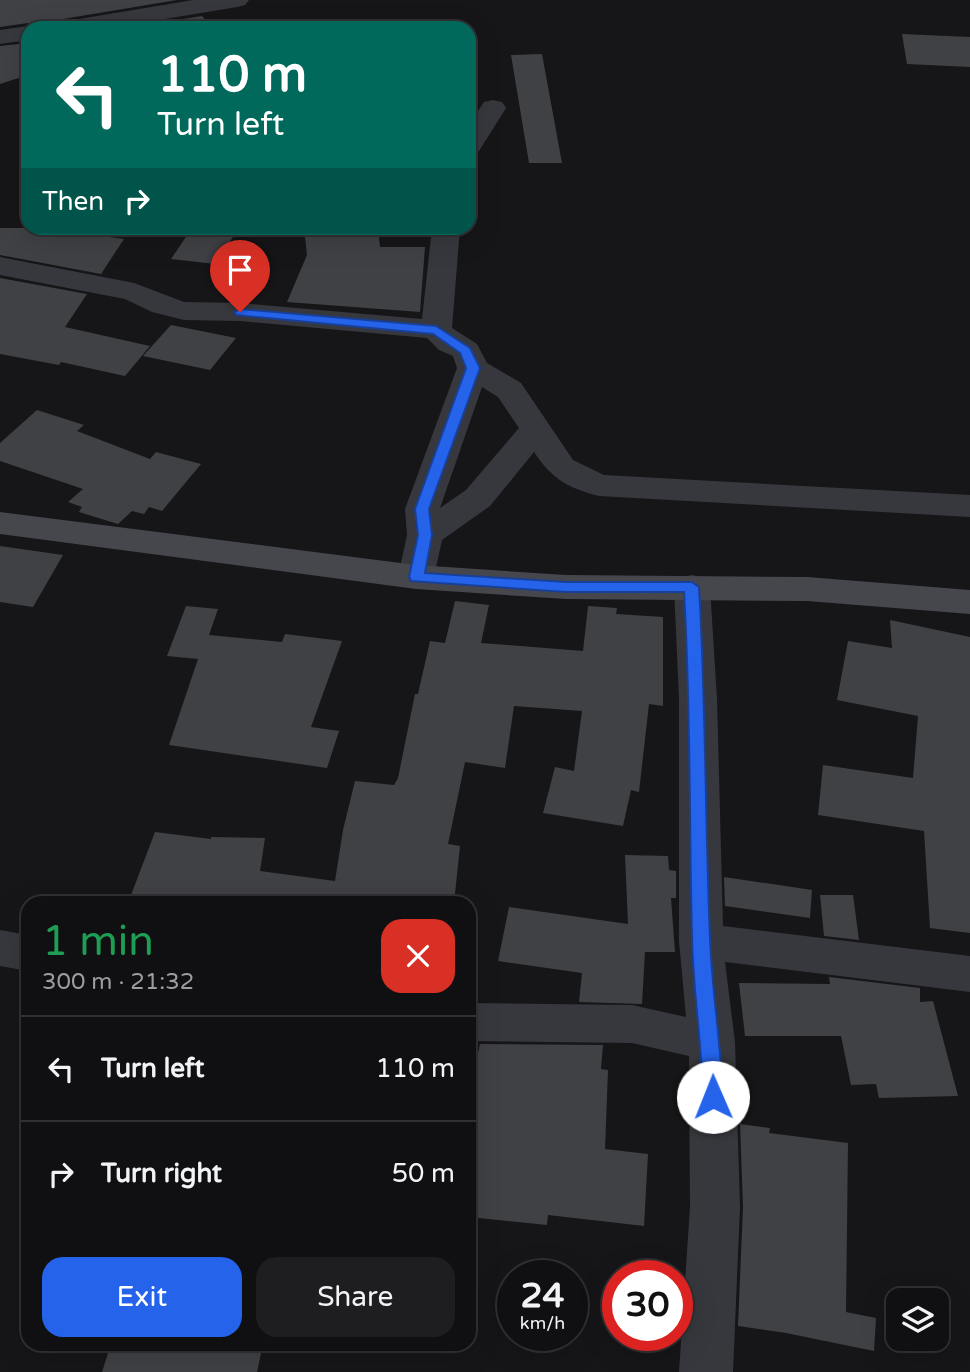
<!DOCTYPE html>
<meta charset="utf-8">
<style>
body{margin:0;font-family:"Varela Round",sans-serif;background:#1e1e20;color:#f1f3f6;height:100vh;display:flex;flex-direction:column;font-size:26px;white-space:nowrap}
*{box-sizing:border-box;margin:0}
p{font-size:23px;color:#9c9d9f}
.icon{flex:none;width:38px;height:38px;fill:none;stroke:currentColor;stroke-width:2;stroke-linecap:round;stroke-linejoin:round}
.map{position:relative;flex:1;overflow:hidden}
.panel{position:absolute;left:21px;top:896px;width:455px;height:455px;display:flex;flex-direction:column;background:#101012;border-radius:21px;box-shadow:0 7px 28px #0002,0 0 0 2px #303032}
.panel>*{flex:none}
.banner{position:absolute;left:21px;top:21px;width:455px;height:214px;border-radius:21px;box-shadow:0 7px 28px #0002,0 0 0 2px #303032;background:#00695c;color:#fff;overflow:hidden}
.buttons{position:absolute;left:886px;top:1288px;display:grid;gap:14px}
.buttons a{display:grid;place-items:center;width:63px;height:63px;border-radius:14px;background:#101012;box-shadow:0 7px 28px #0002,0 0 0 2px #303032;font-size:35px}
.speed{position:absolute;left:497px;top:1260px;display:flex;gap:14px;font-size:35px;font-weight:700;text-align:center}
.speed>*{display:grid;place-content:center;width:91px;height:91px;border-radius:50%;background:#101012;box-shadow:0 7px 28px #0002,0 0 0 2px #303032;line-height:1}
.speed small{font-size:18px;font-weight:400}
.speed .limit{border:10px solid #d22;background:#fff;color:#111}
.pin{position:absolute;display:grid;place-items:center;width:60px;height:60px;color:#fff;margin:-72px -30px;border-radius:50% 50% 50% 0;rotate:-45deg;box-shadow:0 0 7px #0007}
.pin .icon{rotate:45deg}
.me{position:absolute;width:77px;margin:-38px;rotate:359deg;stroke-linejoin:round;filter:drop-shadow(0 0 5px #0008)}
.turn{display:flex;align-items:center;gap:24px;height:147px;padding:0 21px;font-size:32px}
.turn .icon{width:91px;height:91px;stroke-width:2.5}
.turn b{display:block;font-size:49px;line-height:60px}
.then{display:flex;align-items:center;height:66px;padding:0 21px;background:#0003;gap:14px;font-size:26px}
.round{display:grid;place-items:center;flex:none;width:74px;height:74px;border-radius:21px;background:#1e1e20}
.overview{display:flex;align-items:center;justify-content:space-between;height:119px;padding:0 21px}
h1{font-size:42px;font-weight:600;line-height:52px;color:#1e9e55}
.primary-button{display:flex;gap:14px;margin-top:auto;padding:14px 21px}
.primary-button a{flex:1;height:80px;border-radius:21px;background:#2563eb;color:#fff;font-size:28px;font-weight:600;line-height:80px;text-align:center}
.primary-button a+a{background:#1e1e20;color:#f1f3f6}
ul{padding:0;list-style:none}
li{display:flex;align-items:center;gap:21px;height:105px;padding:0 21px;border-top:2px solid #303032}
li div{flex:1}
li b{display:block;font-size:26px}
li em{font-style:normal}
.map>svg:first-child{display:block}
.building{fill:#404145}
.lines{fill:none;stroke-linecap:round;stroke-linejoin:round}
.street{fill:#37383d;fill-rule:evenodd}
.secondary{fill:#45474d;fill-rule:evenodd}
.route{fill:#2563eb;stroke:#184099;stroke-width:2}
</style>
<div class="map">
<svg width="970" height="1372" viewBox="0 0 970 1372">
<rect width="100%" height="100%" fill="#161618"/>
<g class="building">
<path d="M0 0H177L57 20 52 28H40L28 23 0 27Z"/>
<path d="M202 16 212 28H127Z"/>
<path d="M902 34 970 37V67L907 64Z"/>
<path d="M28 43V75L0 84V46Z"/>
<path d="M542 54 562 163H529L511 55Z"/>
<path d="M0 228H84L80 233 124 239 101 274 0 255Z"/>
<path d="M192 228H239L215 264 171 259Z"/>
<path d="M304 228H378L380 247H425L420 312 287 302 307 255Z"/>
<path d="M0 278 87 294 65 327 150 346 125 376 61 362 59 365 0 354Z"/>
<path d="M171 325 236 338 210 370 143 356Z"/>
<path d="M37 410 84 425 77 431 150 459 156 452 201 464 162 511 149 507 144 514 132 511 118 524 79 512 82 507 68 502 83 489 0 461V443Z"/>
<path d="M0 546 63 555 33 607 0 602Z"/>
<path d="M455 601 489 605 481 643 583 651 588 606 617 608 616 614 663 617V706L649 704 639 792 631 790 623 826 543 813 555 767 574 771 582 711 514 706 505 768 465 762 448 844 460 846 454 903H128L155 832 211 839V837L265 838 260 871 335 881 343 830 355 781 394 785 398 778 415 694H418L430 641 445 643Z"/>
<path d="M186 606 218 609 209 635 282 642 285 634 342 641 311 727 339 731 327 768 169 745 198 659 167 656Z"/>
<path d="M890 620 970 637V933L930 928 924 831 818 815 823 765 913 778 918 716 837 700 848 641 892 648Z"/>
<path d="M625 855 668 856 669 870 676 871V898H671L675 952H645L642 1004 579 1002 582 973 498 961 509 907 628 924Z"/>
<path d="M724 877 812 890 810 918 725 906Z"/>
<path d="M820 895H853L859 940 824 936Z"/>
<path d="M829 977 920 988V1002L933 1001 958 1096 879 1098 876 1084 851 1085 841 1036H745L739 983 830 984Z"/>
<path d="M480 1044 603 1045 601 1069 608 1070 605 1149 648 1154 644 1226 548 1215 547 1225 469 1217V1094Z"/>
<path d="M740 1124 770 1128 769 1133 848 1143 846 1312 876 1318 874 1351 786 1333 738 1326 743 1207Z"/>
<path d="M111 1344H263L257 1372H102Z"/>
</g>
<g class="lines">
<g class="street">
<path d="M193 0H249L245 5 237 7 111 28H55L58 23 67 21Z"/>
<path d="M28 26 37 28H28V40L0 44V30Z"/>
<path d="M493 100 502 102 506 108 479 151 469 153V125L484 102Z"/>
<path d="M432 228H460L452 328 477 344 487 363 521 383 573 460 604 475 970 495V517L599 496C568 488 552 479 534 452L490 506 442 540 434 577 429 585 416 589 403 585 398 577 407 535 405 509 457 368 453 356 439 350 427 338 240 321 184 320 152 312 125 299 0 275V257L134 283 184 302 240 303 422 319ZM482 387 498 397 519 428 466 490 440 508Z"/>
<path d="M692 575 705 578 710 587 717 699 723 926 970 956V992L725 962 735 1042 740 1207 733 1372H679L690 1207 689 1056 632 1043 469 1041V1003L632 1005 686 1017 679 941V699L674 587 679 578Z"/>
<path d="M0 930 28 935V971L0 966Z"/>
</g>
<path class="secondary" d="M0 512 416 565 566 575 807 577 970 590V614L807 601 566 599 416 589 0 534Z"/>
</g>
<path class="route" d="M240 309 436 326 470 348 480 368 429 509 432 535 425 573 566 582H692L699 587C706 704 705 821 710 938 712 991 721 1044 723 1097L720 1103 713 1106 706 1103 703 1097C702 1044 693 991 692 938 689 823 691 707 684 592H566L411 581 409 577 418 535 415 509 466 368 460 353 433 334 236 315 234 312Z"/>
</svg>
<div class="buttons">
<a><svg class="icon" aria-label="layers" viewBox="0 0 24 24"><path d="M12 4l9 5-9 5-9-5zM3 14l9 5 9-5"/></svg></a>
</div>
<div class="speed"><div>24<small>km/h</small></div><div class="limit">30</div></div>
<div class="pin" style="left:240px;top:312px;background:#d93025"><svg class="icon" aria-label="arrive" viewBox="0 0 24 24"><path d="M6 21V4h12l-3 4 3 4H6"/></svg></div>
<svg class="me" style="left:713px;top:1097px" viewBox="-20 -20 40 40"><circle r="19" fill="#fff"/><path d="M0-13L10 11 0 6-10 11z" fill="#2563eb"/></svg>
<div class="banner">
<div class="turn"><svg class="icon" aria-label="left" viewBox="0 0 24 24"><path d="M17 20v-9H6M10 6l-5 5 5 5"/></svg><div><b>110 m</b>Turn left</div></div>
<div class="then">Then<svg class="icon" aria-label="right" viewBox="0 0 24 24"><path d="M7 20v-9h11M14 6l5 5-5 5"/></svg></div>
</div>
<section class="panel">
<div class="overview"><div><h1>1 min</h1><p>300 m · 21:32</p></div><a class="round" style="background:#d93025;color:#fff"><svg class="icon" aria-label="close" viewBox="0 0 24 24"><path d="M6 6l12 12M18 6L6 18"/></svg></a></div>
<ul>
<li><svg class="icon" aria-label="left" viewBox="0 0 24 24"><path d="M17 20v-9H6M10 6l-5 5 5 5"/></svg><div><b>Turn left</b></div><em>110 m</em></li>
<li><svg class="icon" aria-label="right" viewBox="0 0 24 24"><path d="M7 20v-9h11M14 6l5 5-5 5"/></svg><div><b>Turn right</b></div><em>50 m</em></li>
</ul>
<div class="primary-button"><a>Exit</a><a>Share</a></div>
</section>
</div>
